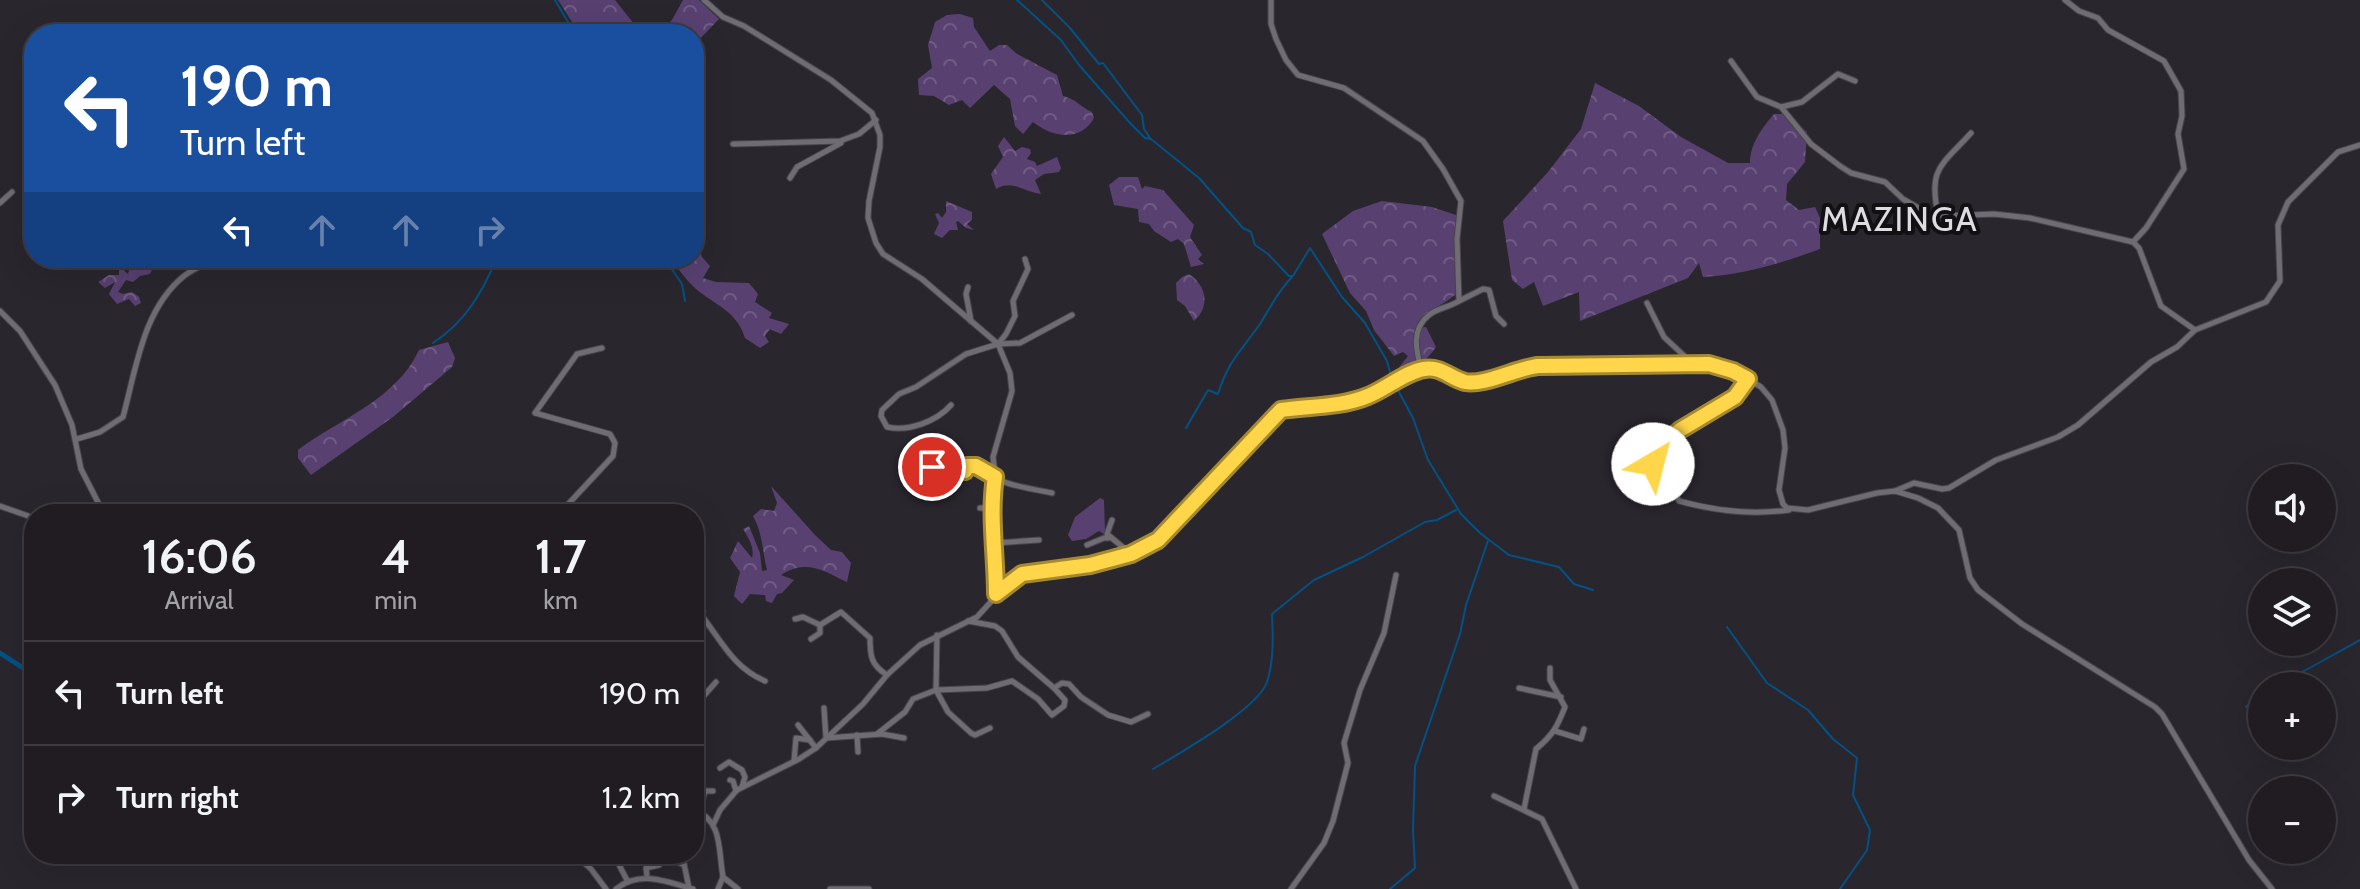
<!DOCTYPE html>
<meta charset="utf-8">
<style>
body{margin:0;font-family:Cabin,sans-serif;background:#2d292f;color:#f1f3f6;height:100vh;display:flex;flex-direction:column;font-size:30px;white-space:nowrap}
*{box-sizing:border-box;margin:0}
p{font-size:26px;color:#a2a1a5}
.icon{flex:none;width:44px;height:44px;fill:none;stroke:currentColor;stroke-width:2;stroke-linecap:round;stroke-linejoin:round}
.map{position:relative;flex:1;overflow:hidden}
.details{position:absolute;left:24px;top:504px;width:680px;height:360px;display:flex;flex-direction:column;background:#201c22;border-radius:32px;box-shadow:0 8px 32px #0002,0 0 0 2px #3d3a40}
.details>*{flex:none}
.hud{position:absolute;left:24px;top:24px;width:680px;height:244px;border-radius:32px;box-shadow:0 8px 32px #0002,0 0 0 2px #3d3a40;background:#1a4fa0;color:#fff;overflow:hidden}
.tools{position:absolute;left:2248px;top:464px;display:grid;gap:16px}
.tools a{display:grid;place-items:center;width:88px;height:88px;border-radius:50%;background:#201c22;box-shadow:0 8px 32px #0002,0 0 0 2px #3d3a40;font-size:40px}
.pin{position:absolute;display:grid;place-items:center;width:68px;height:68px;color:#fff;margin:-34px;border:4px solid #fff;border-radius:50%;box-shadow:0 2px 8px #0007}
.me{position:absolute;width:88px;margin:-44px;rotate:37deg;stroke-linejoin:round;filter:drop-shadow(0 0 6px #0008)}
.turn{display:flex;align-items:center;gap:28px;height:168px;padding:0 24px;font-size:36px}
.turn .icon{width:104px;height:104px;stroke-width:2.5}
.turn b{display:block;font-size:56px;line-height:68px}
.lanes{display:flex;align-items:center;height:76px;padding:0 24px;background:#0003;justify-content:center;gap:40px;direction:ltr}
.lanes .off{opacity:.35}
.eta{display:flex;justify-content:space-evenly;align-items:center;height:136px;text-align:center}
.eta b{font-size:48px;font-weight:600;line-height:56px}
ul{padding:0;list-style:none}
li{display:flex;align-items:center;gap:24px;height:104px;padding:0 24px;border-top:2px solid #3d3a40}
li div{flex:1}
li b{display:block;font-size:30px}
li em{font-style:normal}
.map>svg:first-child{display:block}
.green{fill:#584171}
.forest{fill:url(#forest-crowns)}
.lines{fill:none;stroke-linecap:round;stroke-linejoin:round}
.stream{stroke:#045184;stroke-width:2}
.canal{stroke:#045184;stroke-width:5}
.minor-casing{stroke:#47444b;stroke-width:7}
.minor{stroke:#706c74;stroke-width:5}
.route-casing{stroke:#a68a30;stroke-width:20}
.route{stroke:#ffd54a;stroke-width:14}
.labels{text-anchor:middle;stroke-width:8;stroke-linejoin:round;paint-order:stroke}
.quarter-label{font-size:34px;letter-spacing:2px;fill:#dedce1;stroke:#121013}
</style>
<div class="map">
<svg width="2360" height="889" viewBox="0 0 2360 889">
<defs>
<pattern id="forest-crowns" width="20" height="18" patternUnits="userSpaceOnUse" patternTransform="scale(2)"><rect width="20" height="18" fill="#584171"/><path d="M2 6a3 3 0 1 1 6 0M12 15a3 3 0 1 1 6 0" fill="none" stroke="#705c85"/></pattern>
</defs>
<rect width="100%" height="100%" fill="#2a262e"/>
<path class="green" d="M1100 498 1104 500 1105 532 1104 534 1099 531 1086 539 1072 541 1068 535 1075 517Z"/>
<g class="forest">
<path d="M558 0H615L642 34H583L572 22Z"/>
<path d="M683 0H699L719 19 694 45V34H657L672 20Z"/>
<path d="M960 14 973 18 974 27 990 51 999 45H1007L1017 54 1057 75 1063 96C1076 99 1080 107 1092 112L1094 118C1080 143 1052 137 1033 122L1023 134 1015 126 1010 99 994 85 970 108 962 100 949 105 934 96 919 95 918 79 932 68 928 45 935 22 947 15Z"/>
<path d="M1595 83 1639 106 1681 137 1728 163H1750C1750 144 1762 128 1774 114H1787L1807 132 1805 162 1787 184 1786 200 1799 210 1815 207 1820 218V249C1782 263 1744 275 1703 277L1699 263 1688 278 1580 321 1579 292 1543 306 1534 282 1523 289 1512 280 1503 221 1548 172 1581 129Z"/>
<path d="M1004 137 1015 151 1022 147 1030 149 1031 153 1027 159 1035 162 1037 166 1057 157 1061 168 1059 172 1044 174 1035 180 1041 194C1023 192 1013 179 996 189L991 174 1003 157 998 146Z"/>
<path d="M1119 177H1138L1142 189 1145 186 1163 190 1194 225 1190 237 1202 255 1198 259 1204 264 1191 267 1184 244 1178 239 1171 242 1154 231 1149 224 1139 222 1138 209 1114 205 1109 185Z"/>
<path d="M946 201 972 212V220L967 224 974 230 966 228 958 221 956 222 958 230H950L942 238 934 234 939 223 935 214 938 213 942 218 946 212Z"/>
<path d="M1382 201 1432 207 1456 215V294C1442 306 1425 311 1416 328L1426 327 1436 347C1427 361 1414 370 1399 374L1397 370 1408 356 1403 352 1394 356 1374 330 1366 311 1350 293 1322 234 1353 211Z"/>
<path d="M694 232 702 257 710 266 703 278 716 282 749 283 758 294 755 302 772 313 769 318 789 324 781 334 770 329 765 336 769 342 760 348 745 338C737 311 715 305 696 289 686 280 678 269 671 258H694Z"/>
<path d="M133 258H152L155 263 150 274 140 276 133 282 126 280 118 292 123 294 132 292 139 297 141 303 135 306 129 299 117 304 109 294 115 282 105 288 98 282 109 275H119V266L128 274Z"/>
<path d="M1189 274C1206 285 1211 306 1194 321L1185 306 1177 300 1176 283 1182 277Z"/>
<path d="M448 342 455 358 452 367 393 417 311 475 298 458V450C339 419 396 400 419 350Z"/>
<path d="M771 486 815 535 831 550 842 552 851 563 847 582C822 570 806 559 781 575L794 580 782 593 777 594 772 603 766 601 765 595 750 594 742 604 734 596 740 572 730 558 738 541 752 558C755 548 748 537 743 529L749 526 760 553 762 571 767 570C762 550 763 534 753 516L761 509 774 511 777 503Z"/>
</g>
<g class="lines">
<g class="stream">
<path d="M555 0 575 34"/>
<path d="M1017 0 1061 40 1079 65 1130 123 1145 138 1151 139 1199 178 1243 228 1251 232 1255 245 1268 254 1289 276H1293L1310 248 1342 297 1365 323 1387 361 1392 379 1413 418 1428 460 1461 514 1480 533 1509 555 1559 567 1574 584 1593 590"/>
<path d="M1042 0 1070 28 1099 64 1103 63 1142 115 1144 129 1150 138"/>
<path d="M664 258 682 284 685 301"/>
<path d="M433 343C465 322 482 293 497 258"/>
<path d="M1186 428 1208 390 1218 394C1228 361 1241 351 1260 324 1270 308 1278 291 1292 277"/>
<path d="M1727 627 1767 683 1808 710 1833 739 1857 758 1853 795 1870 830 1867 850 1840 889"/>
<path d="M2268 686 2304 671 2360 640"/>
<path d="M2246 707 2262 692"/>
<path d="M1153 769C1178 754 1258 709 1267 682 1274 661 1273 636 1272 614L1314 580 1363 557 1425 522 1437 520 1456 510"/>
<path d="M1390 889 1415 868 1413 830 1415 766 1460 634 1466 605 1488 541"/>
</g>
<path class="canal" d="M0 653 34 675"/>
<g class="minor-casing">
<g id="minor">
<path d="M704 0 723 17 744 26 831 80 872 113 880 135V147L869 201 868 218 876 243 883 254 922 279 998 344 1010 373 1012 391 993 457 995 474 991 509 996 554V593"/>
<path d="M1271 0V24L1276 39 1286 60 1298 75 1344 88 1423 141 1443 169 1461 201 1457 239 1459 301C1450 307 1437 308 1429 315 1411 329 1416 350 1421 369"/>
<path d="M2065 0 2079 11 2098 18 2108 30 2164 61 2181 91 2182 116 2178 134 2184 169 2146 228 2133 242"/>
<path d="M1731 61 1757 97 1781 107 1811 144 1840 166 1851 173 1885 182 1903 199 1929 214H1938"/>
<path d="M1781 107 1802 102 1838 74 1855 81"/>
<path d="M1971 133C1942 165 1928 168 1938 214L1943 216 1994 214 2030 218 2133 242 2139 248 2161 306 2195 330"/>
<path d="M733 144 840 141 859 134 876 120"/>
<path d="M790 178 797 167 841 143"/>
<path d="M0 203 12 192"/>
<path d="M968 287 966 294 971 321"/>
<path d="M1459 301 1483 289 1489 290 1496 316 1504 324"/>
<path d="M1647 303 1664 337 1693 364"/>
<path d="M0 311 20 331 55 385 72 425 81 469 104 514"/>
<path d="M999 344 1020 343 1072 315"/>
<path d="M1748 379 1735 397 1680 430 1652 456 1655 472 1672 486 1679 501C1715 511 1752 515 1789 510"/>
<path d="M951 405C937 421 909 432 887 427L881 416 882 410 899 394 916 387 966 354 998 344 1006 334 1015 316 1013 301 1028 269 1025 259"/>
<path d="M77 439 100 432 123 417C136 369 143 309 184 276 194 268 206 264 217 258"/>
<path d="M932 467H957L965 471 967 466H976C995 484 1027 488 1052 493"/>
<path d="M1895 491 1914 483 1942 489 1949 488 1996 460 2058 437 2078 425 2151 362 2177 347 2195 330 2266 302 2280 281 2278 225 2288 202 2338 152 2360 145"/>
<path d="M0 506 34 518"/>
<path d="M980 508H991"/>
<path d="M559 514 613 456 615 443 610 434 535 413 577 354 602 348"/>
<path d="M1112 520 1107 534 1131 554"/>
<path d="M995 543 1039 540"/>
<path d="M1087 545 1104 538H1109"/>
<path d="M694 598 703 611 702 616C722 642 734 668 765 681"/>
<path d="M795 619 803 617 820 625 841 612 870 638C870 656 871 665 887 675"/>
<path d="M968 621 995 626 1002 631 1018 657 1054 688 1062 683 1069 684 1081 697 1108 715 1131 722 1148 714"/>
<path d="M937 635 936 690 987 688 1012 681 1038 699 1052 715 1064 706 1065 700 1054 688"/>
<path d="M811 639 820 633V625"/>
<path d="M1519 688 1561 697"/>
<path d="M694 703 701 699 716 682"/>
<path d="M824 708 826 738 882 734 904 738"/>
<path d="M798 725 816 748"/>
<path d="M1555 731 1581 739 1584 729"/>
<path d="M877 734 905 712 913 699 936 690 948 712 971 733 975 735 990 728"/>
<path d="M857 735 858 752"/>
<path d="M794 761 796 738 810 740"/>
<path d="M720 768 729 762 742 770 745 777 742 787"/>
<path d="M730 780 733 781 736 791"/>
<path d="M1494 796 1542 819 1576 889"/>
<path d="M694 806 703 798 705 791H713"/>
<path d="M694 809C723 822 718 848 723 877L738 889"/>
<path d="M1524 809 1536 749C1553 735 1557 727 1565 707L1550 680V668"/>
<path d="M714 823 720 810 737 790 799 759 816 748 863 704 887 675 920 645 977 617 1009 582 1022 574 1090 565 1131 554 1158 540 1281 410C1309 406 1341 407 1368 396 1386 389 1405 372 1424 369 1441 366 1450 378 1465 382 1483 386 1517 368 1538 366L1709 364 1748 379 1761 387 1772 400 1783 430 1785 448 1779 490 1783 504 1787 508 1808 510 1877 493 1895 491 1918 498 1938 508 1959 530 1970 578 1978 590 2022 624 2155 707 2162 714 2249 860 2272 889"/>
<path d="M694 835 701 812"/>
<path d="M574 854 591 869 606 889"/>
<path d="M653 854 682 864"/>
<path d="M682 854 689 888 693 889"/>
<path d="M616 859 628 882"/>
<path d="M647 876 646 868 659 865 665 858"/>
<path d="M616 889C638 871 664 880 689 888"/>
<path d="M718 889 723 877"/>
<path d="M830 889H869"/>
<path d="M1291 889 1324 843 1333 821 1348 763 1344 743 1360 690 1384 633 1396 575"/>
</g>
</g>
<use href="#minor" class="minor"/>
</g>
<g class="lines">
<g class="route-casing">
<path id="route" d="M932 467H957L965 471 967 466H976L995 477C989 516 996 555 996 594L1022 574 1090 565 1131 554 1158 540 1281 410C1309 406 1342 407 1368 396 1386 389 1405 372 1424 369 1441 366 1450 378 1465 382 1484 386 1517 368 1538 366L1709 364 1733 371 1748 379 1735 397 1680 430 1652 456 1653 464"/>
</g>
<use href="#route" class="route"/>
</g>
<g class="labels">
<g class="quarter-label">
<text x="1900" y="231">MAZINGA</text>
</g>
</g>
</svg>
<div class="tools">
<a><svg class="icon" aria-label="sound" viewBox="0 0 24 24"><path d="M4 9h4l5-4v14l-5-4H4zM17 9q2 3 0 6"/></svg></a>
<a><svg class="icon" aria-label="layers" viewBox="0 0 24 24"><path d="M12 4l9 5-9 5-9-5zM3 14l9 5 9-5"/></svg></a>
<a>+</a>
<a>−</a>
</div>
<div class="pin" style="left:932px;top:467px;background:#d93025"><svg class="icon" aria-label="arrive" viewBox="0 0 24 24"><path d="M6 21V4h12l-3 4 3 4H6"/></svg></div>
<svg class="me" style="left:1653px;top:464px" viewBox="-20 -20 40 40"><circle r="19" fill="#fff"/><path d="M0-13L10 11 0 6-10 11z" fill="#ffd54a"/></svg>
<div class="hud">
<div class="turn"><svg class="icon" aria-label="left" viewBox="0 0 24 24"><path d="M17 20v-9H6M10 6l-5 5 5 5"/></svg><div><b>190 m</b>Turn left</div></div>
<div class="lanes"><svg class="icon" aria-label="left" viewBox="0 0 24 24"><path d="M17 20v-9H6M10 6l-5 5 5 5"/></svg><svg class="icon off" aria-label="ahead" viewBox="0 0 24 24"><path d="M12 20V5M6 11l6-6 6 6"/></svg><svg class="icon off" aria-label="ahead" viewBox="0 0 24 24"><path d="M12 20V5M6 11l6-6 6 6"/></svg><svg class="icon off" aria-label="right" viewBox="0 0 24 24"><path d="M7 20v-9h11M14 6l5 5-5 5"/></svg></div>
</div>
<section class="details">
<div class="eta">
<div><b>16:06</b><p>Arrival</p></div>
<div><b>4</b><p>min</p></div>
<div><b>1.7</b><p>km</p></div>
</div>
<ul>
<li><svg class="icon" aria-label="left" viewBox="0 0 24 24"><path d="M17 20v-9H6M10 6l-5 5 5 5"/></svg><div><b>Turn left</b></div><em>190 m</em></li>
<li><svg class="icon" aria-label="right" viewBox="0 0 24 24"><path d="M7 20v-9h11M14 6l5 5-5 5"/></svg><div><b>Turn right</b></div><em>1.2 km</em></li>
</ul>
</section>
</div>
